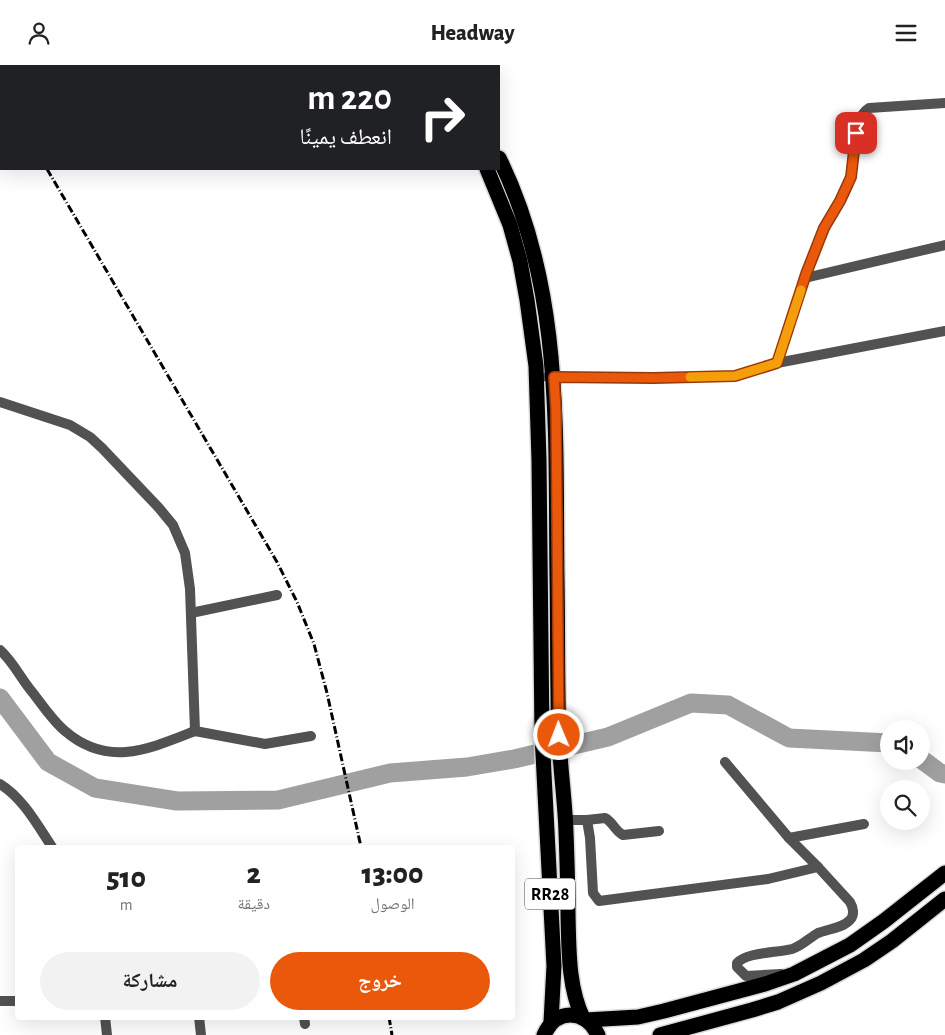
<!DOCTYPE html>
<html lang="ar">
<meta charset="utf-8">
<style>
body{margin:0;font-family:"Alegreya Sans","Noto Naskh Arabic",sans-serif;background:#f2f2f2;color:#222;direction:rtl;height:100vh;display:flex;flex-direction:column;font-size:19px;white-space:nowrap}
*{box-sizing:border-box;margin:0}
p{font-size:16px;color:#767676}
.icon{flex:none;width:28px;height:28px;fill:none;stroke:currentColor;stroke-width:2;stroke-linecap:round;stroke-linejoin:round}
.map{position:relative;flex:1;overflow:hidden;direction:ltr}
.details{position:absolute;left:15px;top:780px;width:500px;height:175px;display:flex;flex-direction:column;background:#fff;border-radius:5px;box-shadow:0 5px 20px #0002;direction:rtl}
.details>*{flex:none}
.banner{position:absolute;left:0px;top:0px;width:500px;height:105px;box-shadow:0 5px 20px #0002;direction:rtl;background:#202124;color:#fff;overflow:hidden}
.tools{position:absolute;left:880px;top:655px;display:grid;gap:10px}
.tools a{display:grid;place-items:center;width:50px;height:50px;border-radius:50%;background:#fff;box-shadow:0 5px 20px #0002;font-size:25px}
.pin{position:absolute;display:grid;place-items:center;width:42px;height:42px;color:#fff;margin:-21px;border-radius:10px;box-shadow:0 2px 8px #0006}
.me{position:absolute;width:55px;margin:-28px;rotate:359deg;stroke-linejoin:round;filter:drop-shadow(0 0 4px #0008)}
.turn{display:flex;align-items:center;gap:18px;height:105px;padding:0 25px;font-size:22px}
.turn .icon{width:65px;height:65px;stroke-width:2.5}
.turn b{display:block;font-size:35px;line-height:42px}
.eta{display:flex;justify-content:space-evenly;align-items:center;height:85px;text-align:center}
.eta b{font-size:30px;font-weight:800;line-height:35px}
.primary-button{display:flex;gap:10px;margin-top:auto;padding:10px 25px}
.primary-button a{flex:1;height:58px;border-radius:30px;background:#ea580c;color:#fff;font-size:20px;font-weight:800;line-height:58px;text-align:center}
.primary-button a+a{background:#f2f2f2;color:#222}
header{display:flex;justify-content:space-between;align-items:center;height:65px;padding:0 25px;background:#fff;font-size:22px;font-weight:800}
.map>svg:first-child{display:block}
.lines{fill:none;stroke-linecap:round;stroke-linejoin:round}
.river{stroke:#a0a0a0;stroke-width:19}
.highway-casing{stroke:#dbdbdb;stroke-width:18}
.street{stroke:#525252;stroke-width:10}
.highway{stroke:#000;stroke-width:15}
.rail{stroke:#000;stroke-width:3;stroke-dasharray:8 2.5 1 2.5;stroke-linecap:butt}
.route-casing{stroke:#983908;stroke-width:12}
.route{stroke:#ea580c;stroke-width:9}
.slow{stroke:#f59e0b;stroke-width:9}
.labels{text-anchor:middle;stroke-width:4;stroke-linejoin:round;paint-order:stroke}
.shield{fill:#fff;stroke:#4c4c4c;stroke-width:1}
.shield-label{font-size:18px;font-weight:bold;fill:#000}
</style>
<header><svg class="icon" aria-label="menu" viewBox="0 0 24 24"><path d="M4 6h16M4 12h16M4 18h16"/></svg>Headway<svg class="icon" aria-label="person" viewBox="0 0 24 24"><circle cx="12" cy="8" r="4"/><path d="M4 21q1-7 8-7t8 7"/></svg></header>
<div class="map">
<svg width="945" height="970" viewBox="0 0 945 970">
<rect width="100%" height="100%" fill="#fff"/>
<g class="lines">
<g class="river">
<path d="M0 633 48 697 95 723 177 736 278 735 390 708 467 702 514 694 608 672 691 638 728 640 789 673 889 678"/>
<path d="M921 694 940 708 945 709"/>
</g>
<g class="highway-casing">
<g id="highway">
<path d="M437 0 438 1"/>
<path d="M454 0 455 1"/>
<path d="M499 93C564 225 555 370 557 513 558 566 557 619 559 671 560 703 565 735 566 767 567 795 568 822 568 850 569 884 568 922 583 953"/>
<path d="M487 104 510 160 520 196 527 235 536 301 539 395 542 670 554 901 551 957"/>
<path d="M586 955 638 952 664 946 765 919 794 909 850 880 884 856 945 808"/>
<path d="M544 970C556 943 585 944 598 970"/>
<path d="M660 970 752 945 778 937 821 918 864 895 892 876 945 834"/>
</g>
</g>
<g class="street">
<path d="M805 213 945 180"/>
<path d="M777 298C792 254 805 207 824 165 832 146 847 130 851 110 856 90 851 54 869 43L945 38"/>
<path d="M547 312 653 313 735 311 777 298 945 266"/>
<path d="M0 337 70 360 90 372 102 383 159 443 173 460 185 488 190 524 195 666C149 684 108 703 65 666 53 656 43 641 33 628 21 614 14 598 0 585"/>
<path d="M191 548 277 530"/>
<path d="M195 666 265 679 311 671"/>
<path d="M725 697 789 773 818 802"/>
<path d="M0 719C23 733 38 761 52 782"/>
<path d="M565 753 572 755H587L590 773 593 828 599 836 768 814 818 802 850 837C853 842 855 850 850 855 843 863 828 864 818 868 809 873 802 881 792 884 776 888 747 887 737 898V902L746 911 781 909"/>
<path d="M587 755 605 753C613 757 615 766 623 770L659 766"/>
<path d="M789 773 864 759"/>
<path d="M0 936H18"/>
<path d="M105 952 107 970"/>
<path d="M199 952 201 970"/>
<path d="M304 952 305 959"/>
</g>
<use href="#highway" class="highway"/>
<g class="rail">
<path d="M0 0 1 3"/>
<path d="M47 104 277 497 297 537 314 579 327 628 361 782"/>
<path d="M389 952 392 970"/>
</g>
</g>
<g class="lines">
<g class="route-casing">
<path id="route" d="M559 670 556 346 554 312 653 313 735 311 777 298 806 209 824 163 840 136 851 112 856 68"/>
</g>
<use href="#route" class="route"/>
<path class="slow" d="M690 312 735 311 777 298 801 225"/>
</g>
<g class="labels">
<rect class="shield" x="525" y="813.5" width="50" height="31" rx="4"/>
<g class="shield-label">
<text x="550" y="835">RR28</text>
</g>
</g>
</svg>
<div class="tools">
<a><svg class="icon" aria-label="sound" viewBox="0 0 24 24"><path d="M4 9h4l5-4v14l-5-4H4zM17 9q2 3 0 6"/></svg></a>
<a><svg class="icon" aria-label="search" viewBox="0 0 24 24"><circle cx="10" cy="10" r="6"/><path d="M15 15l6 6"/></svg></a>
</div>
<div class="pin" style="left:856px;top:68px;background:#d93025"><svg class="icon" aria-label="arrive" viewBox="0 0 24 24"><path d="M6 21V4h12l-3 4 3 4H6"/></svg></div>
<svg class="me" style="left:559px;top:670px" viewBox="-20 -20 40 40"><circle r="17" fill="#ea580c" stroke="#fff" stroke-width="3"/><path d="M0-11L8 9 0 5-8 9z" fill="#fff"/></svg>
<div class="banner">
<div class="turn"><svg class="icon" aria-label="right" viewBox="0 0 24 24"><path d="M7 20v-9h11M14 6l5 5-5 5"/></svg><div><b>220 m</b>انعطف يمينًا</div></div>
</div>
<section class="details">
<div class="eta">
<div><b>13:00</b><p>الوصول</p></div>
<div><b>2</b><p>دقيقة</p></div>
<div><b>510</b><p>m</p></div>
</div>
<div class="primary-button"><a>خروج</a><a>مشاركة</a></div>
</section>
</div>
